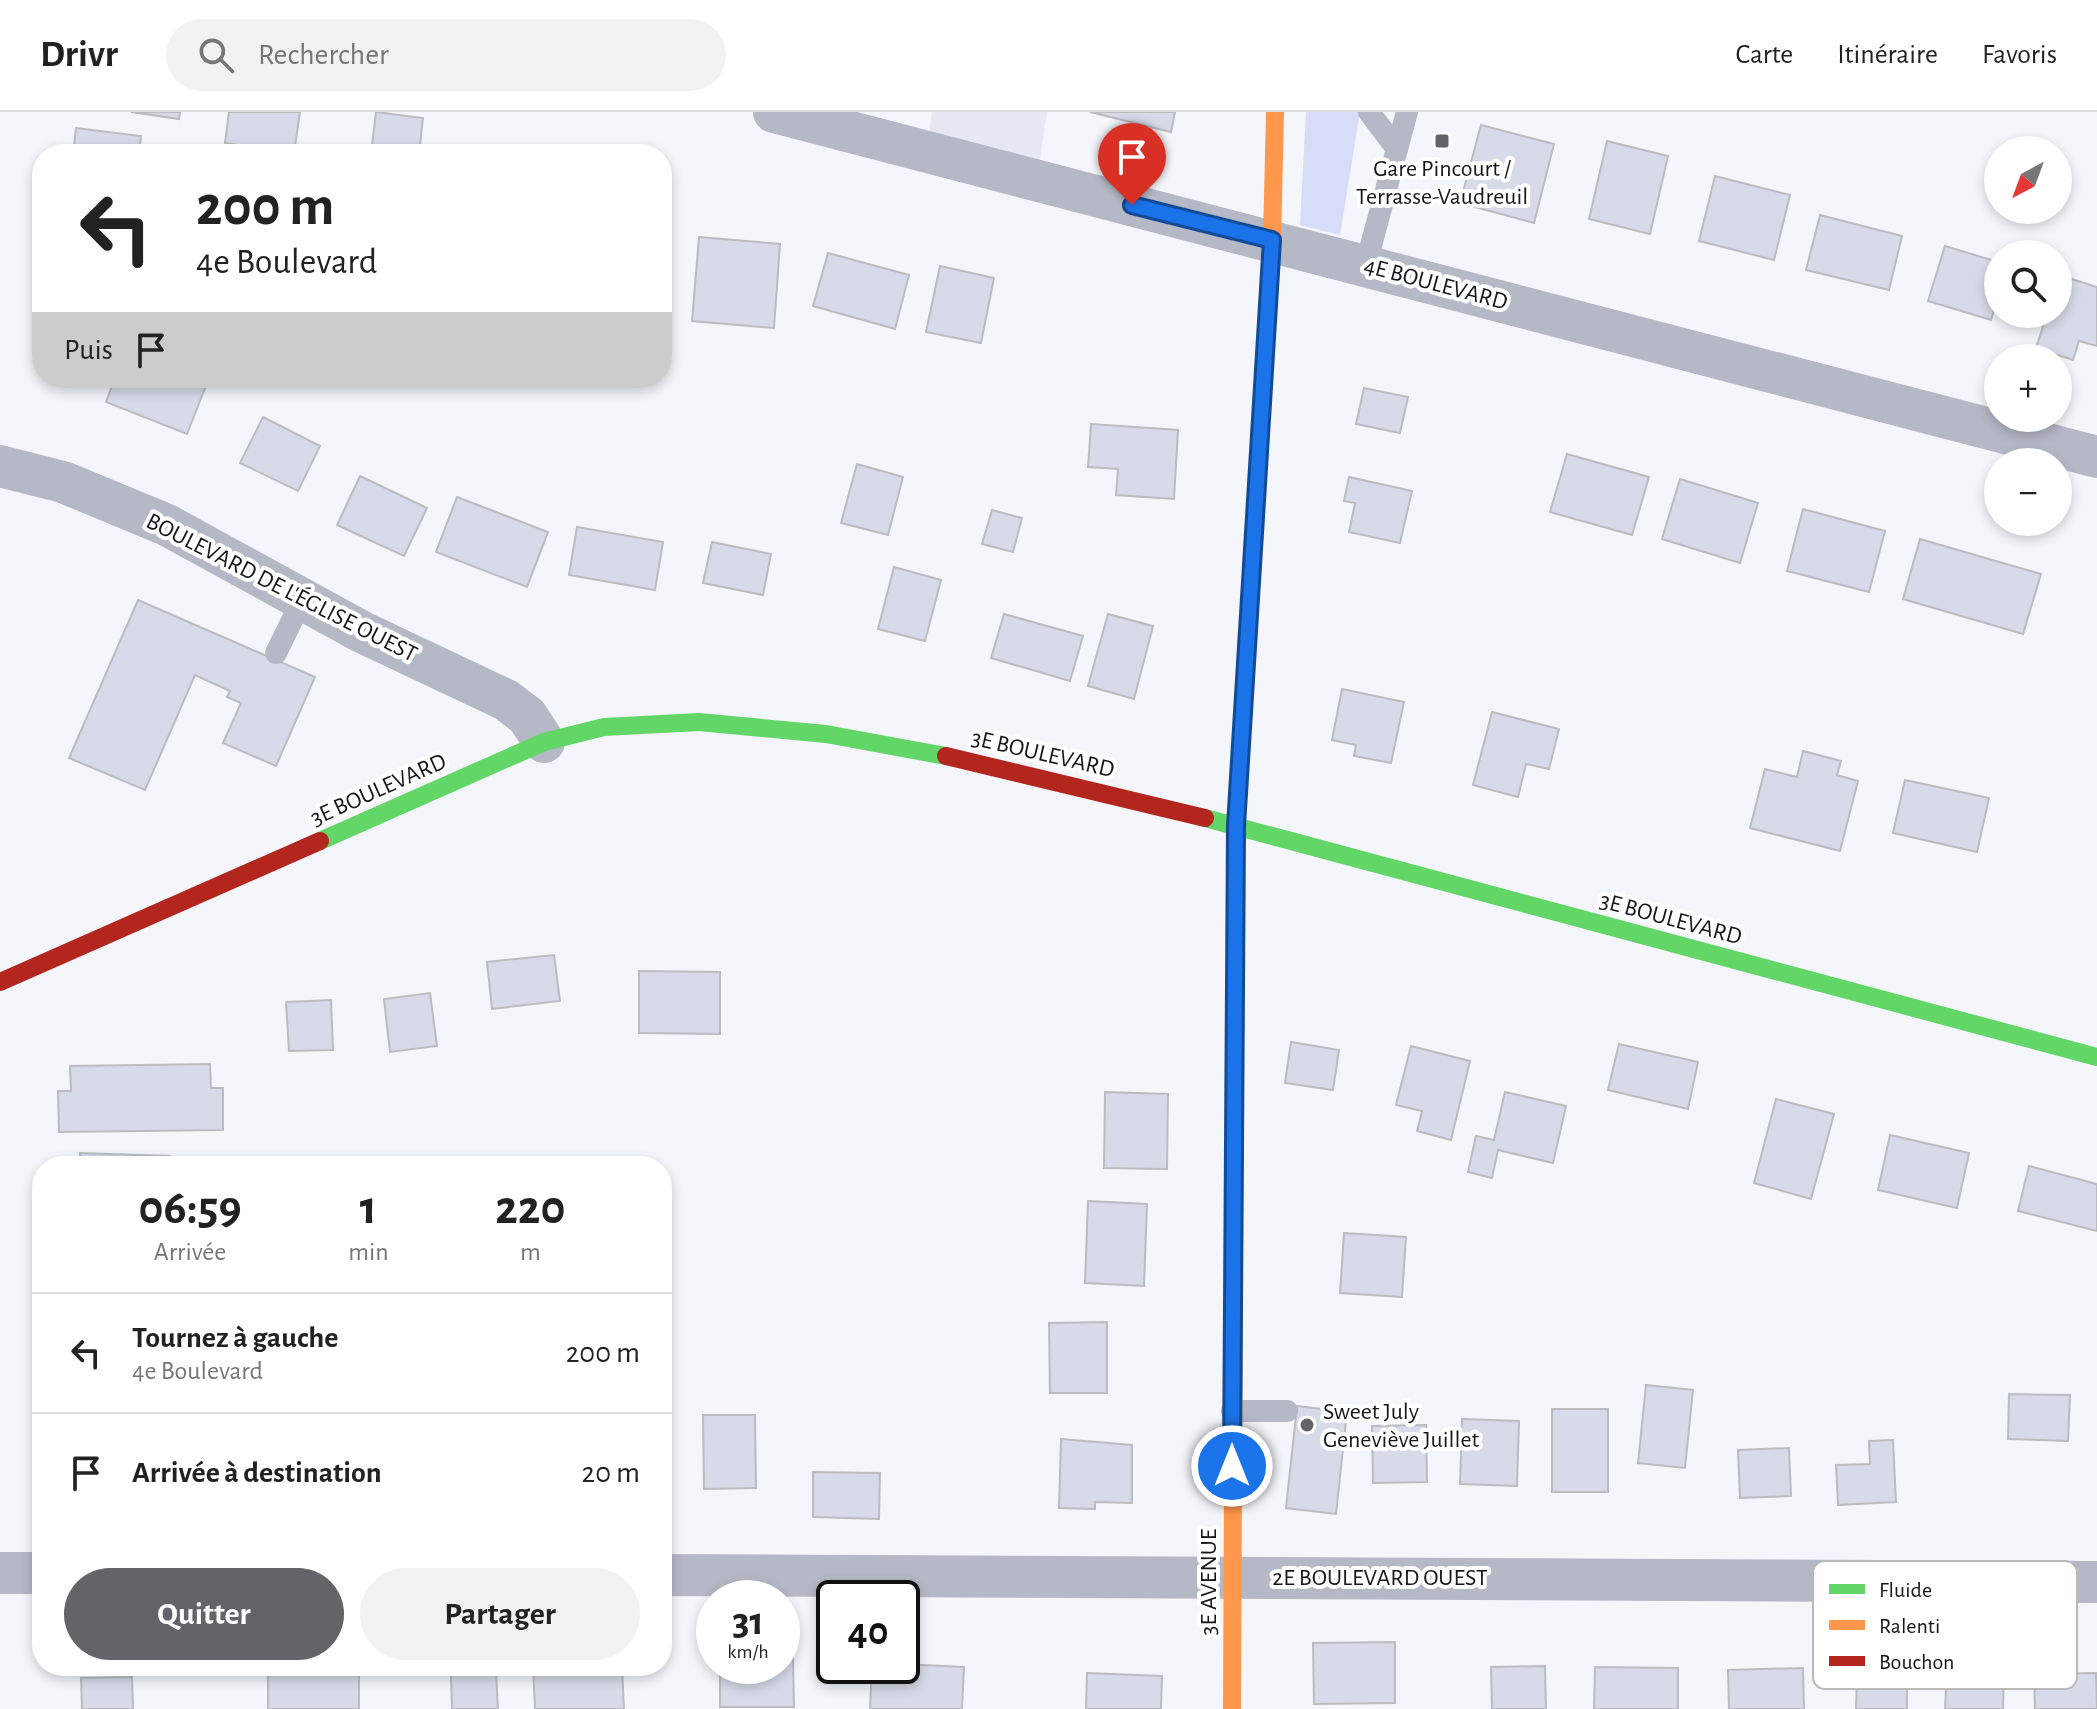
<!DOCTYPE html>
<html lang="fr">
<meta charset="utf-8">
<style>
body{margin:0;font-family:"Alegreya Sans",sans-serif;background:#f2f2f2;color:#222;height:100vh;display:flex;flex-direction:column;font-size:30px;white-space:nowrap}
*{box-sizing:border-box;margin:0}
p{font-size:26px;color:#767676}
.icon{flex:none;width:44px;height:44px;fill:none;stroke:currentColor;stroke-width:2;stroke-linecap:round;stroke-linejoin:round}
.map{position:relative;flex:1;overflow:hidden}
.drawer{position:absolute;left:32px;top:1044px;width:640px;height:520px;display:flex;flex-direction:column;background:#fff;border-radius:32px;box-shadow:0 4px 12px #0003}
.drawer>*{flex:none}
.banner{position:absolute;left:32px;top:32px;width:640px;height:244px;border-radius:32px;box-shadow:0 4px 12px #0003;background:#fff;color:#222;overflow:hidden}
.needle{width:52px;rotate:221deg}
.fabs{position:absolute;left:1984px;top:24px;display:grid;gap:16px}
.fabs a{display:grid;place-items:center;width:88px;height:88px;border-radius:50%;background:#fff;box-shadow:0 4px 12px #0003;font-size:40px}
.speed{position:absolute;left:696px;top:1468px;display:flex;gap:16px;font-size:40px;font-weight:700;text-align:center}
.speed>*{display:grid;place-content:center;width:104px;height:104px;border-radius:50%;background:#fff;box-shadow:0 4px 12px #0003;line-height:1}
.speed small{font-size:20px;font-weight:400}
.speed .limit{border:4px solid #111;border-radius:12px;background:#fff;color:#111}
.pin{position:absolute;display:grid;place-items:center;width:68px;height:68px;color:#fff;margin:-82px -34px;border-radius:50% 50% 50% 0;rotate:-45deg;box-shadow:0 0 8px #0007}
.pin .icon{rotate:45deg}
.me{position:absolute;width:88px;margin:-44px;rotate:0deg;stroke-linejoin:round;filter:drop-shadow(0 0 6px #0008)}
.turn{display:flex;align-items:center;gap:28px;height:168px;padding:0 32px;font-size:36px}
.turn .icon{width:104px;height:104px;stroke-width:2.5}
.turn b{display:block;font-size:56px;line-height:68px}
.then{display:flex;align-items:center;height:76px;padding:0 32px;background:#0003;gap:16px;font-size:30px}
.eta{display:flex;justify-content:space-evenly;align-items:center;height:136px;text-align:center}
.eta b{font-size:48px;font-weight:700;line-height:56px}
.cta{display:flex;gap:16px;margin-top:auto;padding:16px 32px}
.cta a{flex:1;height:92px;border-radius:48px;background:#646468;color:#fff;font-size:32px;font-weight:700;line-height:92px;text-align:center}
.cta a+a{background:#f2f2f2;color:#222}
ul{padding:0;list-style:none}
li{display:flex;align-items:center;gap:24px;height:120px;padding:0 32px;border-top:2px solid #e0e0e0}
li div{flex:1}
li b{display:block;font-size:30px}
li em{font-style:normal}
header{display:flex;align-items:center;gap:48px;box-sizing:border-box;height:112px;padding:0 40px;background:#fff;border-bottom:2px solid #e0e0e0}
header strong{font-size:38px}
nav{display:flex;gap:44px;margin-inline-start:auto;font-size:28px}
.search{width:560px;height:72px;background:#f2f2f2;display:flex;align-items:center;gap:20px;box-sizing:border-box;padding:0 28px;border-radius:44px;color:#767676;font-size:30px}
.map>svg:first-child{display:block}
.built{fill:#e6e9f3}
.green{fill:#d7dcf8}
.building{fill:#d7dae9;stroke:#bbbcc0;stroke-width:2}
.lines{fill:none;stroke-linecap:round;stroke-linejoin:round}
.lane{stroke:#b5b8c5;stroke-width:22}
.street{stroke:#b5b8c5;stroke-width:42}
.fast{stroke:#63d668;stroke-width:18}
.slow{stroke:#ff974d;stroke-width:18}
.jam{stroke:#b3261e;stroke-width:18}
.route-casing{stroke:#114b97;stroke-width:20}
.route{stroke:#1a73e8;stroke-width:14}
.poi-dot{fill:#646468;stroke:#fff;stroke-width:3}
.labels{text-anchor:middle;stroke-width:8;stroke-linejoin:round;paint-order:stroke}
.poi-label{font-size:24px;fill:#161619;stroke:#fff}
.street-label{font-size:24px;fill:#161619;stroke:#fff}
.key{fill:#fff;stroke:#b9b9ba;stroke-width:2}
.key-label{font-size:22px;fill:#161619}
</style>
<header>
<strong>Drivr</strong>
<div class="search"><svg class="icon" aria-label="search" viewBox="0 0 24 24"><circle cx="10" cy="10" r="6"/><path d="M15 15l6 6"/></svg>Rechercher</div>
<nav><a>Carte</a><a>Itinéraire</a><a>Favoris</a></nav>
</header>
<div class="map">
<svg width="2097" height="1597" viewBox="0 0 2097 1597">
<rect width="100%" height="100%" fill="#f5f6fb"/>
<path class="built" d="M932 0H1047L1039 53 929 21Z"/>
<path class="green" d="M1306 0H1360L1340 123 1300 113Z"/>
<g class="building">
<path d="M131 0H180L179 7Z"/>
<path d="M229 0H300L294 41 225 31Z"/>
<path d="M376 0 423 6 419 42H371Z"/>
<path d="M1090 0H1175L1171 20Z"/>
<path d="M1481 13 1554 32 1534 111 1460 91Z"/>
<path d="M76 16 141 24 139 42H73Z"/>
<path d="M1607 29 1668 44 1650 122 1589 107Z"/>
<path d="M1715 64 1790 83 1774 148 1699 129Z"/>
<path d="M1820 103 1902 124 1889 178 1806 158Z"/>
<path d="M699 125 780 132 774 216 692 209Z"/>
<path d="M1945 134 1998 150V184L1991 208 1928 189Z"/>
<path d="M828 141 909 163 895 217 813 194Z"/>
<path d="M940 154 994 166 981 231 926 220Z"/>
<path d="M2059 163 2097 175V234L2079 229 2073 248 2036 236 2047 202H2058Z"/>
<path d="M115 266H209L187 322 106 290Z"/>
<path d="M1364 276 1408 285 1400 321 1356 312Z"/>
<path d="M263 305 320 334 298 379 240 351Z"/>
<path d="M1091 312 1178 318 1174 387 1116 383 1118 357 1088 355Z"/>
<path d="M1567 342 1649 365 1632 423 1550 400Z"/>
<path d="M857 352 903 365 888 423 841 411Z"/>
<path d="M360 364 427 396 404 444 337 413Z"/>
<path d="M1349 365 1412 379 1400 431 1349 420 1355 391 1344 389Z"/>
<path d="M1680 367 1758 391 1740 451 1662 427Z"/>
<path d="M457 385 548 420 527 475 436 440Z"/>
<path d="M1803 397 1885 419 1869 480 1787 459Z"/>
<path d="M992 398 1022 406 1013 440 982 432Z"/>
<path d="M577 415 663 430 655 478 569 463Z"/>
<path d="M1920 427 2041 462 2023 522 1903 487Z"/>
<path d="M712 430 771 442 763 483 703 471Z"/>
<path d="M894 455 941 468 925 529 878 517Z"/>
<path d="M138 488 315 565 276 654 223 631 241 591 227 585 230 579 195 563 145 678 69 646Z"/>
<path d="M1004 502 1083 524 1070 569 991 546Z"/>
<path d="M1108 502 1153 514 1134 587 1088 574Z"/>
<path d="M1342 577 1404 590 1391 651 1354 644 1356 633 1332 628Z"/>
<path d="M1492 600 1559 617 1549 657 1526 652 1518 685 1473 673Z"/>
<path d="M1803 639 1841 649 1837 663 1858 669 1840 739 1750 716 1765 657 1797 665Z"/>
<path d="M1905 668 1989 686 1977 740 1893 721Z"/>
<path d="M554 843 560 889 492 897 487 850Z"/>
<path d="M639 859 720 860V922L639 921Z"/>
<path d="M430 881 437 934 390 940 384 887Z"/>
<path d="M331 888 333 938 289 939 286 890Z"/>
<path d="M1291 930 1339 938 1333 978 1285 971Z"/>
<path d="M1619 932 1698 950 1688 997 1608 978Z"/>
<path d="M1411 934 1470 949 1451 1028 1417 1019 1422 999 1396 993Z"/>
<path d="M210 952 211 976H223V1018L59 1020 58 979H71L70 954Z"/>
<path d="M1105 980 1168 982 1167 1057 1104 1056Z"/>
<path d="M1505 980 1566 994 1553 1051 1498 1038 1492 1066 1468 1060 1476 1024 1494 1028Z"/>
<path d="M1776 987 1834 1002 1811 1087 1754 1071Z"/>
<path d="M1890 1023 1969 1041 1957 1096 1878 1078Z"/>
<path d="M80 1041 170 1044 169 1054H80Z"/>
<path d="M2029 1054 2097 1072V1119L2018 1099Z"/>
<path d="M1088 1089 1147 1092 1144 1174 1085 1171Z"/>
<path d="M1344 1121 1406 1125 1402 1185 1340 1181Z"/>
<path d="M1107 1210V1281H1050L1049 1211Z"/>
<path d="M1646 1273 1693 1278 1685 1356 1638 1351Z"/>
<path d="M2009 1282 2070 1283 2068 1329 2008 1327Z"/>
<path d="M1297 1294 1347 1300 1336 1402 1286 1396Z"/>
<rect x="1552" y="1297" width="56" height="83"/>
<path d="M703 1303H755L756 1376 704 1377Z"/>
<path d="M1462 1307 1519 1309 1517 1374 1460 1372Z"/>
<path d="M1426 1313 1427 1370 1373 1371 1372 1314Z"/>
<path d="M1061 1327 1132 1333V1391L1095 1390V1397L1059 1396Z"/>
<path d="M1893 1328 1896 1390 1838 1393 1836 1353 1870 1352 1869 1329Z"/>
<path d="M1789 1336 1791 1384 1740 1386 1738 1338Z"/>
<path d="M813 1360 880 1361 879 1407 813 1405Z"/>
<path d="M1395 1530V1591L1314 1592 1313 1531Z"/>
<path d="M782 1545H793L794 1595H720V1554H782Z"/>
<path d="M902 1552 964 1555 962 1597H870L872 1554Z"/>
<rect x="268" y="1554" width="91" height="43"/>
<path d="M533 1554H622L624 1597H535Z"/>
<path d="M1545 1554 1546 1597H1492L1491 1555Z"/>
<path d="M1595 1555 1678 1556V1597H1594Z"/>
<path d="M1803 1556 1804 1597H1729L1728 1558Z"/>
<path d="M1947 1556 2004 1558 2003 1597H1945Z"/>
<path d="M1857 1560 1907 1561V1597H1856Z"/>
<path d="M496 1561 498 1597H452L451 1563Z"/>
<path d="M1087 1561 1162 1564 1161 1597H1086Z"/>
<path d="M2096 1561 2097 1597H2035L2034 1562Z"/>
<path d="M132 1565 133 1597H82L81 1566Z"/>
</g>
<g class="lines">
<g class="lane">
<path d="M1369 0 1397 37"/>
<path d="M1366 152 1407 0"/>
<path d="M276 541 302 488"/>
<path d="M1232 1299H1287"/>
</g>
<g class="street">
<path d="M774 0 2097 345"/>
<path d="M0 354 63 370 167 413 362 520 506 588 527 604 544 630"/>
<path d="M0 1461H42"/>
<path d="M662 1463 2097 1470"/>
</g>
<g class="fast">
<path d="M1205 706 2097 945"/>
<path d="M320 729 544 630 604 615 699 610 826 622 946 644"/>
<path d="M1234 1141 1236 714 1260 324"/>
</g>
<g class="slow">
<path d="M1260 324 1272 128 1275 0"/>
<path d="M1232 1597 1234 1141"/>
</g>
<g class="jam">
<path d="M946 644 1205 706"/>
<path d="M0 870 320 729"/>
</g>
</g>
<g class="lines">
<g class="route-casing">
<path id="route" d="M1132 93 1272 128 1236 714 1232 1354"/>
</g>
<use href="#route" class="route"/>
</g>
<g class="poi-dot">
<rect x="1434" y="21" width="16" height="16" rx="4"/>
<circle cx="1307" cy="1313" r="8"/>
</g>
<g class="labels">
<g class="poi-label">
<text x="1442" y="64">Gare Pincourt /<tspan x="1442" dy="28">Terrasse-Vaudreuil</tspan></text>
<text x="1323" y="1307" text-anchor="start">Sweet July<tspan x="1323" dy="28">Geneviève Juillet</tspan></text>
</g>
<g class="street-label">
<text transform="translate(1436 171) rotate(15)" y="8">4E BOULEVARD</text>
<text transform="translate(282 475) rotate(27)" y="8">BOULEVARD DE L'ÉGLISE OUEST</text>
<text transform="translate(1043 641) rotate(13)" y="8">3E BOULEVARD</text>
<text transform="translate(378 677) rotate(-24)" y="8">3E BOULEVARD</text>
<text transform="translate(1671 806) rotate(15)" y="8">3E BOULEVARD</text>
<text x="1380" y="1473">2E BOULEVARD OUEST</text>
<text transform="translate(1208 1470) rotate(-90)" y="8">3E AVENUE</text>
</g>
</g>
<rect x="1813" y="1449" width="264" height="128" rx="12" class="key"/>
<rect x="1829" y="1472" width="36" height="10" fill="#63d668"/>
<rect x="1829" y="1508" width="36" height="10" fill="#ff974d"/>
<rect x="1829" y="1544" width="36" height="10" fill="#b3261e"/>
<g class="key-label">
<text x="1879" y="1485">Fluide</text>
<text x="1879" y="1521">Ralenti</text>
<text x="1879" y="1557">Bouchon</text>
</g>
</svg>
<div class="fabs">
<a><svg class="needle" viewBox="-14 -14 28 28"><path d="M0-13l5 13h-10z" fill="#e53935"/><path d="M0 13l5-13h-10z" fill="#767676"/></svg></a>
<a><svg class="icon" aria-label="search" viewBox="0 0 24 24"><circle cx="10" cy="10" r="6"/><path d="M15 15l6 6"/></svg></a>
<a>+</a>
<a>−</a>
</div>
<div class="speed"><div>31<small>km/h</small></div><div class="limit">40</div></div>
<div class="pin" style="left:1132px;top:93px;background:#d93025"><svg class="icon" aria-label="arrive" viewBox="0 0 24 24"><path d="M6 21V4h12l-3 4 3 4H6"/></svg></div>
<svg class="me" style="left:1232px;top:1354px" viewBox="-20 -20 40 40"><circle r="17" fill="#1a73e8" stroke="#fff" stroke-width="3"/><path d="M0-11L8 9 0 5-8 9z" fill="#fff"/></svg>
<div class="banner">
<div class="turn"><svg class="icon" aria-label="left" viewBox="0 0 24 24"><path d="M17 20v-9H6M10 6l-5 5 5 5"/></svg><div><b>200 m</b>4e Boulevard</div></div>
<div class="then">Puis<svg class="icon" aria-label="arrive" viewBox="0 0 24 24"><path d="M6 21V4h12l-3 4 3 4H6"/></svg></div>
</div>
<section class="drawer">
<div class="eta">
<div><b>06:59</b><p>Arrivée</p></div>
<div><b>1</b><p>min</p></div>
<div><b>220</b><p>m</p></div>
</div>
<ul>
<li><svg class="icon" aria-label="left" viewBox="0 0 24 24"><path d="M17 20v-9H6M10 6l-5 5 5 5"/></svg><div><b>Tournez à gauche</b><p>4e Boulevard</p></div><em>200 m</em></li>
<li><svg class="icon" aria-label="arrive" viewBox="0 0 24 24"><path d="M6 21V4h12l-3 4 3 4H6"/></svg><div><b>Arrivée à destination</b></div><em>20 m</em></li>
</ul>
<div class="cta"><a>Quitter</a><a>Partager</a></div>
</section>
</div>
